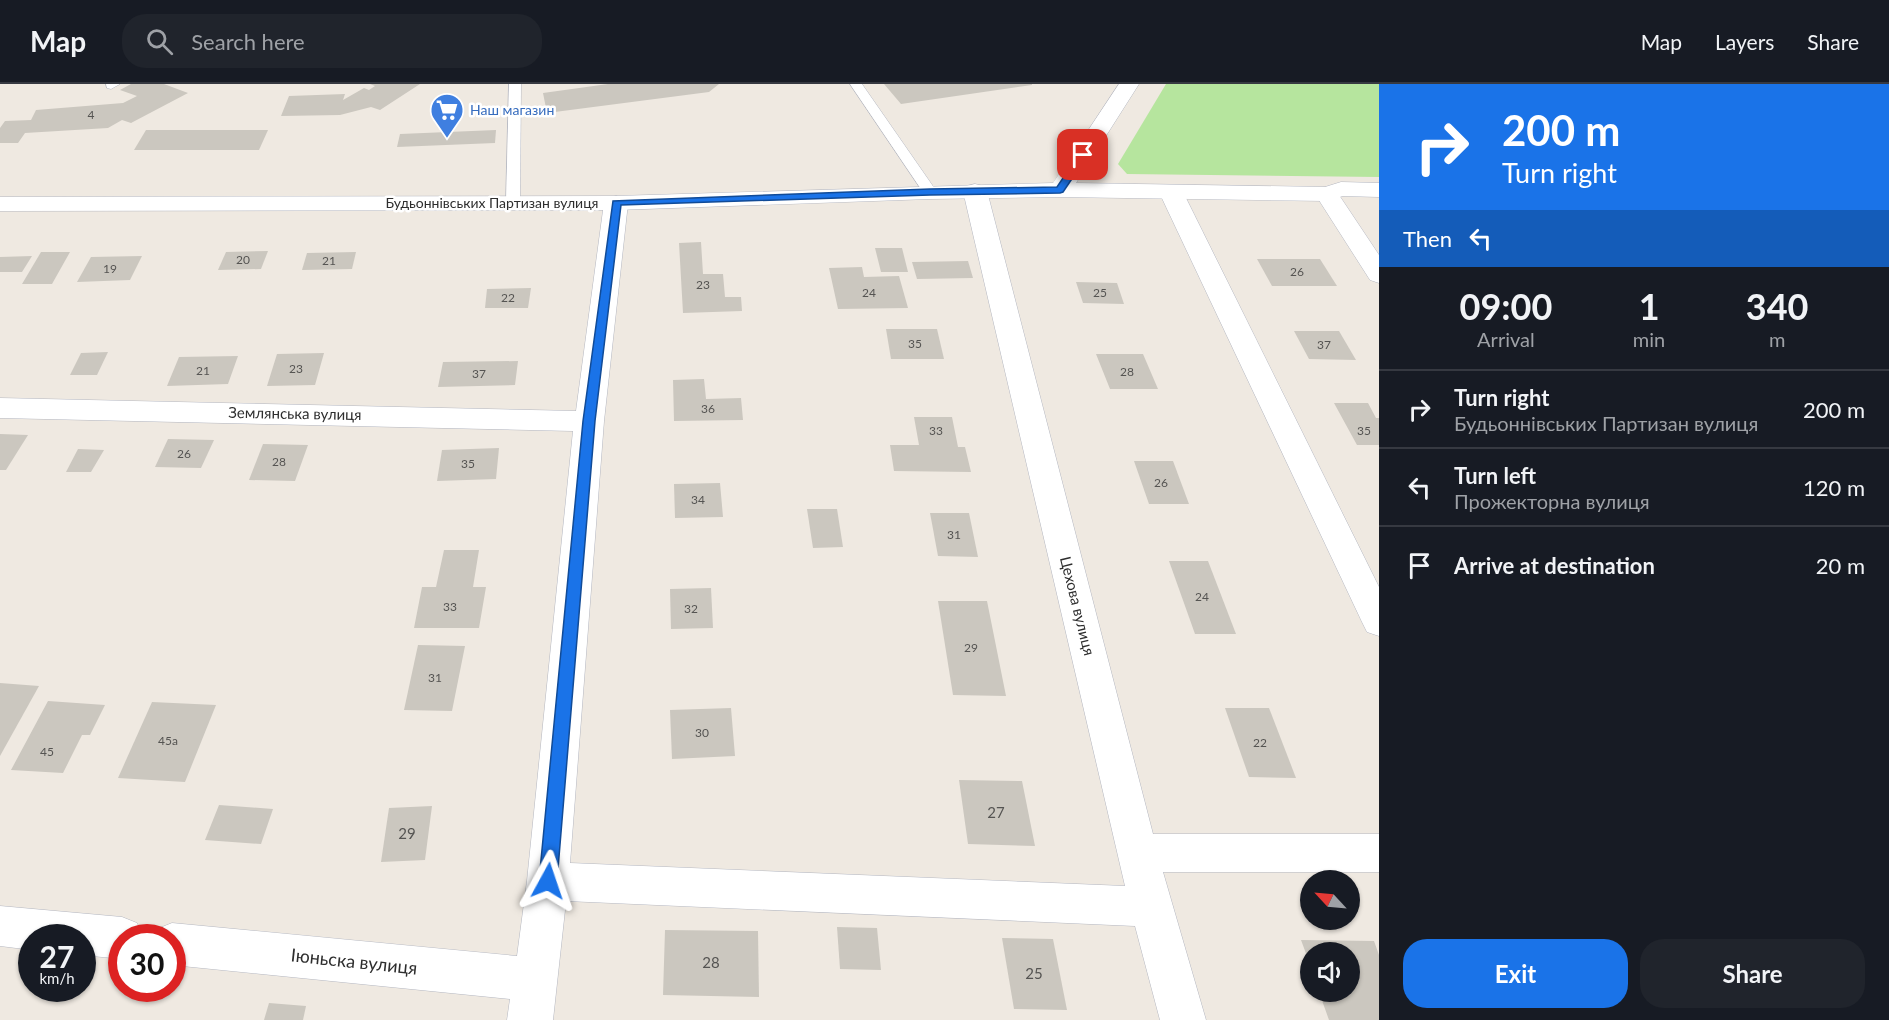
<!DOCTYPE html>
<meta charset="utf-8">
<style>
body{margin:0;font-family:Lato,sans-serif;background:#20242c;color:#f1f3f6;height:100vh;display:flex;flex-direction:column;font-size:22px;white-space:nowrap}
*{box-sizing:border-box;margin:0}
p{font-size:20px;color:#9ea1a6}
.icon{flex:none;width:33px;height:33px;fill:none;stroke:currentColor;stroke-width:2;stroke-linecap:round;stroke-linejoin:round}
.map{position:relative;flex:1;overflow:hidden}
.sheet{display:flex;flex-direction:column;background:#171b24;width:510px}
.sheet>*{flex:none}
.hud{background:#1a73e8;color:#fff;overflow:hidden}
.needle{width:39px;rotate:296deg}
.tools{position:absolute;left:1300px;top:786px;display:grid;gap:12px}
.tools a{display:grid;place-items:center;width:60px;height:60px;border-radius:50%;background:#171b24;box-shadow:0 2px 4px #0004;font-size:30px}
.speed{position:absolute;left:18px;top:840px;display:flex;gap:12px;font-size:30px;font-weight:700;text-align:center}
.speed>*{display:grid;place-content:center;width:78px;height:78px;border-radius:50%;background:#171b24;box-shadow:0 2px 4px #0004;line-height:1}
.speed small{font-size:15px;font-weight:400}
.speed .limit{border:9px solid #d22;background:#fff;color:#111}
.pin{position:absolute;display:grid;place-items:center;width:51px;height:51px;color:#fff;margin:-26px;border-radius:12px;box-shadow:0 3px 9px #0006}
.me{position:absolute;width:66px;margin:-33px;rotate:5deg;stroke-linejoin:round;filter:drop-shadow(0 0 4px #0008)}
.turn{display:flex;align-items:center;gap:21px;height:126px;padding:0 24px;font-size:27px}
.turn .icon{width:78px;height:78px;stroke-width:2.5}
.turn b{display:block;font-size:42px;line-height:51px}
.then{display:flex;align-items:center;height:57px;padding:0 24px;background:#0003;gap:12px;font-size:22px}
.eta{display:flex;justify-content:space-evenly;align-items:center;height:102px;text-align:center}
.eta b{font-size:36px;font-weight:700;line-height:42px}
.primary-button{display:flex;gap:12px;margin-top:auto;padding:12px 24px}
.primary-button a{flex:1;height:69px;border-radius:24px;background:#1a73e8;color:#fff;font-size:24px;font-weight:700;line-height:69px;text-align:center}
.primary-button a+a{background:#20242c;color:#f1f3f6}
ul{padding:0;list-style:none}
li{display:flex;align-items:center;gap:18px;height:78px;padding:0 24px;border-top:2px solid #363941}
li div{flex:1}
li b{display:block;font-size:22px}
li em{font-style:normal}
header{display:flex;align-items:center;gap:36px;box-sizing:border-box;height:84px;padding:0 30px;background:#171b24;border-bottom:2px solid #363941}
header strong{font-size:28px}
nav{display:flex;gap:33px;margin-inline-start:auto;font-size:21px}
.search{width:420px;height:54px;background:#20242c;display:flex;align-items:center;gap:15px;box-sizing:border-box;padding:0 21px;border-radius:24px;color:#9ea1a6;font-size:22px}
main{display:flex;flex:1;min-height:0}
.map>svg:first-child{display:block}
.green{fill:#b6e59e}
.building{fill:#cbc7bf}
.lines{fill:none;stroke-linecap:round;stroke-linejoin:round}
.lane-casing{stroke:#b4b7c1;stroke-width:1}
.street-casing{stroke:#b4b7c1;stroke-width:1}
.secondary-casing{stroke:#b4b7c1;stroke-width:1}
.lane{fill:#fff;fill-rule:evenodd}
.street{fill:#fff;fill-rule:evenodd}
.secondary{fill:#fff;fill-rule:evenodd}
.route{fill:#1a73e8;stroke:#114b97;stroke-width:1.5}
.labels{text-anchor:middle;stroke-width:5;stroke-linejoin:round;paint-order:stroke}
.number-label{font-size:12px;fill:#555452}
.far-shop-label{font-size:14px;fill:#366cbe;stroke:#fff;text-anchor:start}
.far-street-label{font-size:14px;fill:#2e2e2e;stroke:#fff}
.street-label{font-size:15px;fill:#2e2e2e;stroke:#fff}
.near-number-label{font-size:15px;fill:#555452}
.near-street-label{font-size:18px;fill:#2e2e2e;stroke:#fff}
</style>
<header>
<strong>Map</strong>
<div class="search"><svg class="icon" aria-label="search" viewBox="0 0 24 24"><circle cx="10" cy="10" r="6"/><path d="M15 15l6 6"/></svg>Search here</div>
<nav><a>Map</a><a>Layers</a><a>Share</a></nav>
</header>
<main>
<div class="map">
<svg width="1379" height="936" viewBox="0 0 1379 936">
<rect width="100%" height="100%" fill="#efe9e1"/>
<path class="green" d="M1166 0H1379V93L1127 90 1118 80Z"/>
<g class="building">
<path d="M131 0H164L188 9 131 39 122 36 108 44 25 49 18 59H0V44L5 37 31 36 36 26 123 19 137 12 120 6Z"/>
<path d="M370 0H420L380 26 371 23 340 31 281 32 289 12 345 10 343 16 364 4 369 6 375 2Z"/>
<path d="M608 0H719L709 8 547 29 543 9Z"/>
<path d="M884 0H1032V1L901 20Z"/>
<path d="M146 46H268L259 66H134Z"/>
<path d="M496 46 495 59 397 63 400 50Z"/>
<path d="M701 158 703 190H723L725 213H741L742 227 683 229 679 159Z"/>
<path d="M875 164H902L908 188H881Z"/>
<path d="M268 167 261 185 218 186 226 168Z"/>
<path d="M41 168H70L52 200H22Z"/>
<path d="M356 168 352 185 302 186 307 169Z"/>
<path d="M32 172 22 188H0V173Z"/>
<path d="M142 172 130 196 77 198 91 173Z"/>
<path d="M1257 175H1320L1337 202H1272Z"/>
<path d="M968 177 973 194 917 195 912 178Z"/>
<path d="M862 183 864 193 899 192 908 224 838 225 829 184Z"/>
<path d="M1076 198 1117 199 1124 220 1083 219Z"/>
<path d="M531 204 528 224H485L487 205Z"/>
<path d="M886 245H937L944 275H891Z"/>
<path d="M1294 247H1339L1356 276 1309 275Z"/>
<path d="M108 268 97 291H70L81 269Z"/>
<path d="M324 269 315 301 267 302 277 270Z"/>
<path d="M1096 270H1143L1158 305H1110Z"/>
<path d="M238 272 228 300 167 302 179 273Z"/>
<path d="M518 277 515 301 438 303 443 278Z"/>
<path d="M704 295 706 315 741 314 743 336 674 337 673 296Z"/>
<path d="M1334 319H1368L1376 334H1379V361H1357Z"/>
<path d="M914 333H952L958 363H965L971 388 894 387 890 361H919Z"/>
<path d="M0 350 28 351 6 386H0Z"/>
<path d="M168 355 214 356 201 384 155 383Z"/>
<path d="M263 360 308 361 295 397 249 396Z"/>
<path d="M499 364 496 395 437 397 442 366Z"/>
<path d="M78 365 104 366 91 388H66Z"/>
<path d="M1134 377H1173L1189 420H1149Z"/>
<path d="M720 399 723 433 675 434 674 400Z"/>
<path d="M807 425H837L843 463 813 464Z"/>
<path d="M930 429H969L978 473 938 472Z"/>
<path d="M444 466H479L473 503H486L479 544H414L422 503H436Z"/>
<path d="M1169 477H1208L1236 550H1195Z"/>
<path d="M711 504 713 544 671 545 670 505Z"/>
<path d="M938 517H987L1006 612 953 611Z"/>
<path d="M418 561 465 562 452 627 404 626Z"/>
<path d="M0 599 39 602 0 672Z"/>
<path d="M48 617 105 621 90 651H82L63 689 11 686Z"/>
<path d="M152 618 216 621 185 698 118 694Z"/>
<path d="M731 624 735 672 672 675 670 626Z"/>
<path d="M1225 624H1269L1296 694 1249 693Z"/>
<path d="M959 696 1022 697 1035 762 968 760Z"/>
<path d="M219 721 273 725 261 760 205 756Z"/>
<path d="M432 722 425 776 381 778 389 724Z"/>
<path d="M837 843 877 844 881 886 840 885Z"/>
<path d="M665 846 758 847 759 913 663 911Z"/>
<path d="M1002 854 1053 855 1067 926 1014 925Z"/>
<path d="M1301 856 1374 857 1379 871V936H1329L1319 908H1350V868H1311V883Z"/>
<path d="M269 919 306 922 303 936H264Z"/>
</g>
<g class="lines">
<g class="lane-casing">
<g id="lane">
<path d="M106 0H120L111 5 107 4Z"/>
<path d="M509 0H521L520 119 513 123 506 119Z"/>
<path d="M850 0H862L937 108 935 111H925Z"/>
</g>
</g>
<g class="street-casing">
<g id="street">
<path d="M975 100 983 102 987 107 1153 750H1379V788H1163L1206 936H1160L1135 842 566 817 553 936H507L510 915 172 881V854H153L157 845 172 839 517 872 527 797 573 347 0 334V314L576 327 604 119 608 114 616 112 624 114 628 119 604 337 570 779 1125 802 963 107 967 102Z"/>
<path d="M1171 101 1179 103 1183 108 1379 503V552L1367 548 1362 538 1159 108 1163 103Z"/>
<path d="M1327 103 1335 105 1379 171V199L1370 196 1315 110 1319 105Z"/>
<path d="M0 822 122 833 137 839 143 854H122V875L82 871V854H32V866L0 862Z"/>
</g>
</g>
<g class="secondary-casing">
<path id="secondary" d="M1119 0H1139L1076 99 1325 103 1341 98 1379 99V113L1343 112 1327 117 1060 113 930 115 616 126 0 127V113L616 112 1053 99Z"/>
</g>
<use href="#lane" class="lane"/>
<use href="#street" class="street"/>
<use href="#secondary" class="secondary"/>
</g>
<path class="route" d="M1083 68 1088 71 1063 108 1060 109 930 111 621 121 595 337 557 797 554 803 548 805 542 803 539 797 583 337 613 117 930 105 1057 103 1080 69Z"/>
<defs>
<g id="supermarket-pin" transform="scale(1.725)"><path d="M0 17L-7.5 6A9.5 9.5 0 1 1 7.5 6Z" fill="#3f7fe0" stroke="#fff"/><path d="M-6-5.5h2.5l.6 2H6L4.5 2H-2.5L-4.4-4H-6ZM-1.5 3.2a1.3 1.3 0 1 0 .1 0ZM3 3.2a1.3 1.3 0 1 0 .1 0Z" fill="#fff"/></g>
</defs>
<g fill-rule="evenodd">
<use href="#supermarket-pin" x="447" y="26"/>
</g>
<g class="labels">
<g class="number-label">
<text x="91" y="35">4</text>
<text x="243" y="180">20</text>
<text x="329" y="181">21</text>
<text x="110" y="189">19</text>
<text x="1297" y="192">26</text>
<text x="703" y="205">23</text>
<text x="869" y="213">24</text>
<text x="1100" y="213">25</text>
<text x="508" y="218">22</text>
<text x="915" y="264">35</text>
<text x="1324" y="265">37</text>
<text x="296" y="289">23</text>
<text x="203" y="291">21</text>
<text x="1127" y="292">28</text>
<text x="479" y="294">37</text>
<text x="708" y="329">36</text>
<text x="936" y="351">33</text>
<text x="1364" y="351">35</text>
<text x="184" y="374">26</text>
<text x="279" y="382">28</text>
<text x="468" y="384">35</text>
<text x="1161" y="403">26</text>
<text x="698" y="420">34</text>
<text x="954" y="455">31</text>
<text x="1202" y="517">24</text>
<text x="450" y="527">33</text>
<text x="691" y="529">32</text>
<text x="971" y="568">29</text>
<text x="435" y="598">31</text>
<text x="702" y="653">30</text>
<text x="168" y="661">45а</text>
<text x="1260" y="663">22</text>
<text x="47" y="672">45</text>
</g>
<g class="far-shop-label">
<text x="470" y="31">Наш магазин</text>
</g>
<g class="far-street-label">
<text x="492" y="124">Будьоннівських Партизан вулиця</text>
</g>
<g class="street-label">
<text transform="translate(295 330) rotate(1)" y="5">Землянська вулиця</text>
<text transform="translate(1077 522) rotate(76)" y="5">Цехова вулиця</text>
</g>
<g class="near-number-label">
<text x="996" y="734">27</text>
<text x="407" y="755">29</text>
<text x="711" y="884">28</text>
<text x="1034" y="895">25</text>
</g>
<g class="near-street-label">
<text transform="translate(354 878) rotate(6)" y="6">Iюньска вулиця</text>
</g>
</g>
</svg>
<div class="tools">
<a><svg class="needle" viewBox="-14 -14 28 28"><path d="M0-13l5 13h-10z" fill="#e53935"/><path d="M0 13l5-13h-10z" fill="#9ea1a6"/></svg></a>
<a><svg class="icon" aria-label="sound" viewBox="0 0 24 24"><path d="M4 9h4l5-4v14l-5-4H4zM17 9q2 3 0 6"/></svg></a>
</div>
<div class="speed"><div>27<small>km/h</small></div><div class="limit">30</div></div>
<div class="pin" style="left:1083px;top:71px;background:#d93025"><svg class="icon" aria-label="arrive" viewBox="0 0 24 24"><path d="M6 21V4h12l-3 4 3 4H6"/></svg></div>
<svg class="me" style="left:548px;top:797px" viewBox="-20 -20 40 40"><path d="M0-17L14 15 0 8-14 15z" fill="#1a73e8" stroke="#fff" stroke-width="4"/></svg>
</div>
<section class="sheet">
<div class="hud">
<div class="turn"><svg class="icon" aria-label="right" viewBox="0 0 24 24"><path d="M7 20v-9h11M14 6l5 5-5 5"/></svg><div><b>200 m</b>Turn right</div></div>
<div class="then">Then<svg class="icon" aria-label="left" viewBox="0 0 24 24"><path d="M17 20v-9H6M10 6l-5 5 5 5"/></svg></div>
</div>
<div class="eta">
<div><b>09:00</b><p>Arrival</p></div>
<div><b>1</b><p>min</p></div>
<div><b>340</b><p>m</p></div>
</div>
<ul>
<li><svg class="icon" aria-label="right" viewBox="0 0 24 24"><path d="M7 20v-9h11M14 6l5 5-5 5"/></svg><div><b>Turn right</b><p>Будьоннівських Партизан вулиця</p></div><em>200 m</em></li>
<li><svg class="icon" aria-label="left" viewBox="0 0 24 24"><path d="M17 20v-9H6M10 6l-5 5 5 5"/></svg><div><b>Turn left</b><p>Прожекторна вулиця</p></div><em>120 m</em></li>
<li><svg class="icon" aria-label="arrive" viewBox="0 0 24 24"><path d="M6 21V4h12l-3 4 3 4H6"/></svg><div><b>Arrive at destination</b></div><em>20 m</em></li>
</ul>
<div class="primary-button"><a>Exit</a><a>Share</a></div>
</section>
</main>
